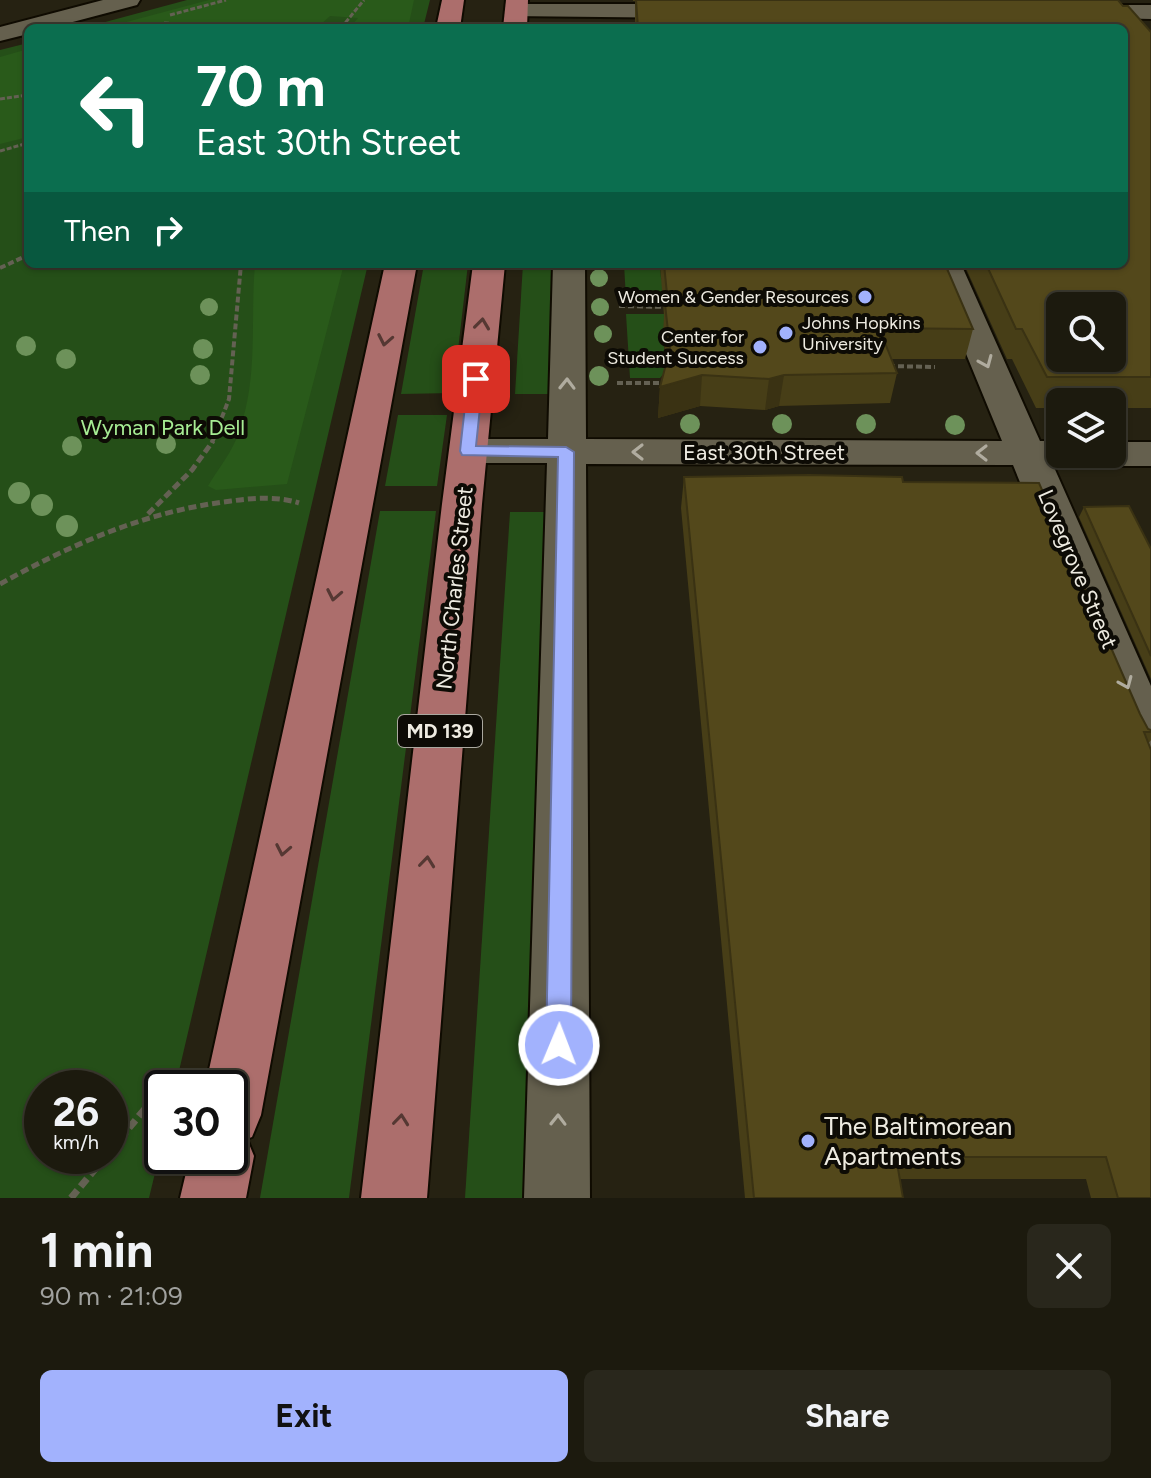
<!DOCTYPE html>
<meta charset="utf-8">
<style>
body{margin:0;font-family:Figtree,sans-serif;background:#29271c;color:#f1f3f6;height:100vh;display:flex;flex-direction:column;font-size:30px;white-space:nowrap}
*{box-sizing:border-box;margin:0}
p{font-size:26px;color:#a0a19e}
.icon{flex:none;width:44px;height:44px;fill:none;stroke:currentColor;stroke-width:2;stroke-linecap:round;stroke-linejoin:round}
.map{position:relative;height:1198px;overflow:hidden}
.sheet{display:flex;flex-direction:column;background:#1c1a0e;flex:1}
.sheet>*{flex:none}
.guide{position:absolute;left:24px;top:24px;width:1104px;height:244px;border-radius:12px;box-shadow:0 2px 6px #0004,0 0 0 2px #3a382e;background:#0b6e4f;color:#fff;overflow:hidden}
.tools{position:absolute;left:1046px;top:292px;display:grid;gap:16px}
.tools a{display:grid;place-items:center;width:80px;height:80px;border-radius:12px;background:#1c1a0e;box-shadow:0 2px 6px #0004,0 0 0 2px #3a382e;font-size:40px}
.speed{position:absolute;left:24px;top:1070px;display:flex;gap:16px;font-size:40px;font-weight:700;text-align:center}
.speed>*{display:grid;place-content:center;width:104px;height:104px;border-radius:50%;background:#1c1a0e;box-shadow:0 2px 6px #0004,0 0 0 2px #3a382e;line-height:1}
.speed small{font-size:20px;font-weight:400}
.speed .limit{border:4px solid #111;border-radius:12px;background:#fff;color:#111}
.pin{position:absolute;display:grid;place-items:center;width:68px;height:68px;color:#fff;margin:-34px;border-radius:16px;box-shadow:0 4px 12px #0006}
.me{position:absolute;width:88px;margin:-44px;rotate:1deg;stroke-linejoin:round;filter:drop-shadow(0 0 6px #0008)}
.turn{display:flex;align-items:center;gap:28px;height:168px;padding:0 40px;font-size:36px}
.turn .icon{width:104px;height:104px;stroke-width:2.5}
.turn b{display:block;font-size:56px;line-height:68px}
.then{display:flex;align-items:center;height:76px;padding:0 40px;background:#0003;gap:16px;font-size:30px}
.round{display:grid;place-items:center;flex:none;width:84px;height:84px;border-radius:12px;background:#29271c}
.overview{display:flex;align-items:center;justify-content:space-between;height:136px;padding:0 40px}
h1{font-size:48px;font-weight:700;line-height:60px}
.action{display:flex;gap:16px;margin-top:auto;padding:16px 40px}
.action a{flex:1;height:92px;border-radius:12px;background:#a2b2fd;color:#111;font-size:32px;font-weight:700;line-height:92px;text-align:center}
.action a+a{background:#29271c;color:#f1f3f6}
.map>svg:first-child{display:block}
.green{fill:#254f18;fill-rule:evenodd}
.forest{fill:#295a1a}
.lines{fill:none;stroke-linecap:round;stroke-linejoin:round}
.minor-casing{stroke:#0f0b01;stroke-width:4}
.major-casing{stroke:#0f0b01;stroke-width:4}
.path-far3{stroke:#646153;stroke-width:3;stroke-dasharray:5 2;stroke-linecap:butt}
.path-far2{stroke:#646153;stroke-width:4;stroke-dasharray:6 3;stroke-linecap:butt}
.path-far1{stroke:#646153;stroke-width:5;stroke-dasharray:8 4;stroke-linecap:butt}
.path{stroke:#646153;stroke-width:7;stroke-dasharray:10 5;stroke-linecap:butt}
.minor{fill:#65604e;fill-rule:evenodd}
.major{fill:#ac6e6c;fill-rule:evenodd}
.tree{fill:#6d925a}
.wall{fill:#473e17}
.shaded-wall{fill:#3a3213}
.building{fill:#53481b;stroke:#3a3213;stroke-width:2;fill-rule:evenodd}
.oneway{stroke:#553833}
.oneway2{stroke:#b0ac9f}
.route{fill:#a2b2fd;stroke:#6974a4;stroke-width:2}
.poi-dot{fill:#a2b2fd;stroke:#0d0b05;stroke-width:3}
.labels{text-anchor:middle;stroke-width:8;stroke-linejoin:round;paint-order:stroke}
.far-poi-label{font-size:18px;fill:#eeebe1;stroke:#0d0b05;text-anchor:end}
.shield{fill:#0d0b05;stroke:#aaa89f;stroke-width:2}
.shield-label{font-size:20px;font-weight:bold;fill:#eeebe1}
.park-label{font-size:22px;fill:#a7ed94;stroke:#0d0b05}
.street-label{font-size:22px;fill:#eeebe1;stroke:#0d0b05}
.near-poi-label{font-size:26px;fill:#eeebe1;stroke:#0d0b05;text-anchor:start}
</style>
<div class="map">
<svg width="1151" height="1198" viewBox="0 0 1151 1198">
<rect width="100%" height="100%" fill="#262212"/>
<g class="green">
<path d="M187 0H430L423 28H83Z"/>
<path d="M28 43V264H368L175 1088H162V1144L149 1198H0V50ZM42 1088H110V1156H42Z"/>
<path d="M424 264H468L453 393 401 394Z"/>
<path d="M523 264H557L554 394H515Z"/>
<path d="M624 264H660L661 278 670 299H626Z"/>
<path d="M626 314H672L663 335 666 371 660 378H630Z"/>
<path d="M398 415H447L437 486H385Z"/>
<path d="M380 511H436L349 1198H260Z"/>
<path d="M510 512H551L531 1198H465Z"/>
</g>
<g class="forest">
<path d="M209 0H414L408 28H349L358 18 330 16 317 28H104Z"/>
<path d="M28 49V137L0 144V57Z"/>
<path d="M255 264H344L287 484 216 490 208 486C218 469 233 451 239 432 259 375 250 321 255 264Z"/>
</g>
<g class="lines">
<g class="minor-casing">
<g id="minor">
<path d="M103 0H140L137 5 50 28H28V34L0 41V27Z"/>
<path d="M516 4H693L701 6 704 11 701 16 693 18 508 16 505 11 508 6Z"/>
<path d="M1073 5H1151V19L1065 17 1062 12 1065 7Z"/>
<path d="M553 264H585L586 439 1002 441 929 264H961L1040 441H1060V454H1079L1074 462 1053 465 1151 686V763L1134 757 1126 743 1013 465 586 464 590 1198H524L547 463H468L454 460 449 451 454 442 468 439H548Z"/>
<path d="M1112 442H1151V466H1112L1098 463 1093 454H1112Z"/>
</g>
</g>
<g class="major-casing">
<g id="major">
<path d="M442 0H464L460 28H436Z"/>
<path d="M506 0H528L527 28H503Z"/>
<path d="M385 264H417L261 1115 252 1137 247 1139 254 1156 246 1198H180L190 1156H230V1088H205Z"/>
<path d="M473 264H505L482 504 427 1198H361L442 504Z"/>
</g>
</g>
<g class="path-far3">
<path d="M170 15 226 0"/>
<path d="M164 23 240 28"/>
<path d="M341 28 364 0"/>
<path d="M0 99 28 95"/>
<path d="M0 151 28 143"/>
</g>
<g class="path-far2">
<path d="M0 268 28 255"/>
<path d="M619 306 669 307"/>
<path d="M889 366 935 367"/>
<path d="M617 383H667"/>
<path d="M212 443 229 399 241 264"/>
</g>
<g class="path-far1">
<path d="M148 514 192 470 213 441"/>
<path d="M0 584C74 543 147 511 231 501 254 498 277 496 299 503"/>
</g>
<g class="path">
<path d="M110 1151 158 1093"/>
<path d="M71 1198 106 1156"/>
</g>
<use href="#minor" class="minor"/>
<use href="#major" class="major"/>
</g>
<g class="tree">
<circle cx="599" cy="278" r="9"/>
<circle cx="209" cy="307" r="9"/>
<circle cx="600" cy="307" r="9"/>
<circle cx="603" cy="334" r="9"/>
<circle cx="26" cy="346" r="10"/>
<circle cx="203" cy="349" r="10"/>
<circle cx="66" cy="359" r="10"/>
<circle cx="200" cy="375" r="10"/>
<circle cx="599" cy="376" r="10"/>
<circle cx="690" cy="424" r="10"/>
<circle cx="782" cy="424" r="10"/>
<circle cx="866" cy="424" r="10"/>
<circle cx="955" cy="425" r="10"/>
<circle cx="166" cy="444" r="10"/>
<circle cx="72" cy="446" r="10"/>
<circle cx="19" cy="493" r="11"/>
<circle cx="42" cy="505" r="11"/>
<circle cx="67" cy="526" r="11"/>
</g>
<g class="wall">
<path d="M633 0H1118L1151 32V408H1112V402H1060V408H1036L1012 359H1007L964 264H1124V28H635V1H633Z"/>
<path d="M660 264H945L973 329 965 359H892L897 373 890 403 779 406 765 410 700 406 658 418 660 387 666 363 663 334 664 316Z"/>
<path d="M684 477 903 482 1140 714 1148 729 1151 730V740L1148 744 1151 1198H1091L1086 1179H900L903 1198H745L681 508Z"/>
<path d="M1084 507 1151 549V679L1079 517Z"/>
</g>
<g class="shaded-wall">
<path d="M702 375 700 406 658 418 660 387Z"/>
<path d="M784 375 779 406 765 410 769 379Z"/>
</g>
<g class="building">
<path d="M636 0H1118L1123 6H1128L1151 32V377H1047L1022 329H1016L986 264H1124V28H638ZM1060 306H1112V358H1060Z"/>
<path d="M664 264H945L973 329 879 328 897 373 784 375 769 379 702 375 660 387 670 349 665 304H668Z"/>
<path d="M809 475 902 477 903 482 1039 483 1140 714 1148 729 1151 730V732H1144L1151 750V1198H1118L1106 1157H896L903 1198H754L684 477Z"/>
<path d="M1129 506 1151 549V656L1084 507Z"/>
</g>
<defs><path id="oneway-chevron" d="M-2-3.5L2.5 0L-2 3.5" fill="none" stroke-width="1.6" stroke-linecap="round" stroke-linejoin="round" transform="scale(2)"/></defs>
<g class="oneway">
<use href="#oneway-chevron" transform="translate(482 324) rotate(-83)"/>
<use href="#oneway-chevron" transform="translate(385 340) rotate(101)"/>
<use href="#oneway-chevron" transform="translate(334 595) rotate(101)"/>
<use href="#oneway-chevron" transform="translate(283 850) rotate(101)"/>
<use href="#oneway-chevron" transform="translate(427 862) rotate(-84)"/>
<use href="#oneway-chevron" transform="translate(401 1120) rotate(-84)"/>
</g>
<g class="oneway2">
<use href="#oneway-chevron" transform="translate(986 362) rotate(67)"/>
<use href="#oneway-chevron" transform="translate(567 384) rotate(-89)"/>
<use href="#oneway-chevron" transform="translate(638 452) rotate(180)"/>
<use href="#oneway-chevron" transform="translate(982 453) rotate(-180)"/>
<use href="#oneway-chevron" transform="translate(1126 683) rotate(67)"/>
<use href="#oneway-chevron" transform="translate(558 1120) rotate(-89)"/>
</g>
<path class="route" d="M476 374 483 379 476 446 566 447 574 452 571 1045 568 1054 559 1057 550 1054 546 1045 558 457 462 455 460 451 468 379Z"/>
<g class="poi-dot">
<circle cx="865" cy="297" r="8"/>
<circle cx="786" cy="333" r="8"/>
<circle cx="760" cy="347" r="8"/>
<circle cx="808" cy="1141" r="8"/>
</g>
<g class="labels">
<g class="far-poi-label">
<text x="849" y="303">Women &amp; Gender Resources</text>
<text x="802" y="329" text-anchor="start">Johns Hopkins<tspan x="802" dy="21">University</tspan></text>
<text x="744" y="343">Center for<tspan x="744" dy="21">Student Success</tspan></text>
</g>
<rect class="shield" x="398" y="715" width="84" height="32" rx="6"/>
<g class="shield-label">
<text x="440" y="738">MD 139</text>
</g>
<g class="park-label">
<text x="163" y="435">Wyman Park Dell</text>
</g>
<g class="street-label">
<text x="764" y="460">East 30th Street</text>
<text transform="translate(1078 569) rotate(67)" y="8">Lovegrove Street</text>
<text transform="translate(454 588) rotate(-84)" y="8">North Charles Street</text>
</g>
<g class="near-poi-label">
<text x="824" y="1135">The Baltimorean<tspan x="824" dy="30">Apartments</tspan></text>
</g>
</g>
</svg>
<div class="tools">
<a><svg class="icon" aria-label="search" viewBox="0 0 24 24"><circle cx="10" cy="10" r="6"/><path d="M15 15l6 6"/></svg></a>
<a><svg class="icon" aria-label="layers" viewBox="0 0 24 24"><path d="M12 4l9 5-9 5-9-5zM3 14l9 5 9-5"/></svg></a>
</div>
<div class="speed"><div>26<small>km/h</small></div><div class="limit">30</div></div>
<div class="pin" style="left:476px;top:379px;background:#d93025"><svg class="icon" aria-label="arrive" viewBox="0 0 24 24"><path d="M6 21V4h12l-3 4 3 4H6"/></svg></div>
<svg class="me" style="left:559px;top:1045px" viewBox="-20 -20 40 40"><circle r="17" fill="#a2b2fd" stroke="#fff" stroke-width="3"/><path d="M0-11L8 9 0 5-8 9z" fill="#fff"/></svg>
<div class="guide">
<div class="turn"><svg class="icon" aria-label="left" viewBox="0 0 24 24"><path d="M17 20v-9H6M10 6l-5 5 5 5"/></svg><div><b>70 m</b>East 30th Street</div></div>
<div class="then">Then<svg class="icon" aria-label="right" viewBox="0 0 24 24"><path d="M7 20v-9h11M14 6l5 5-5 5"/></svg></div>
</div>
</div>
<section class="sheet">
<div class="overview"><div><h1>1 min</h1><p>90 m · 21:09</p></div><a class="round"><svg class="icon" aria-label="close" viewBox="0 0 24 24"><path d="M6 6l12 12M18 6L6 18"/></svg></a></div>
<div class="action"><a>Exit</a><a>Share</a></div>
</section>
